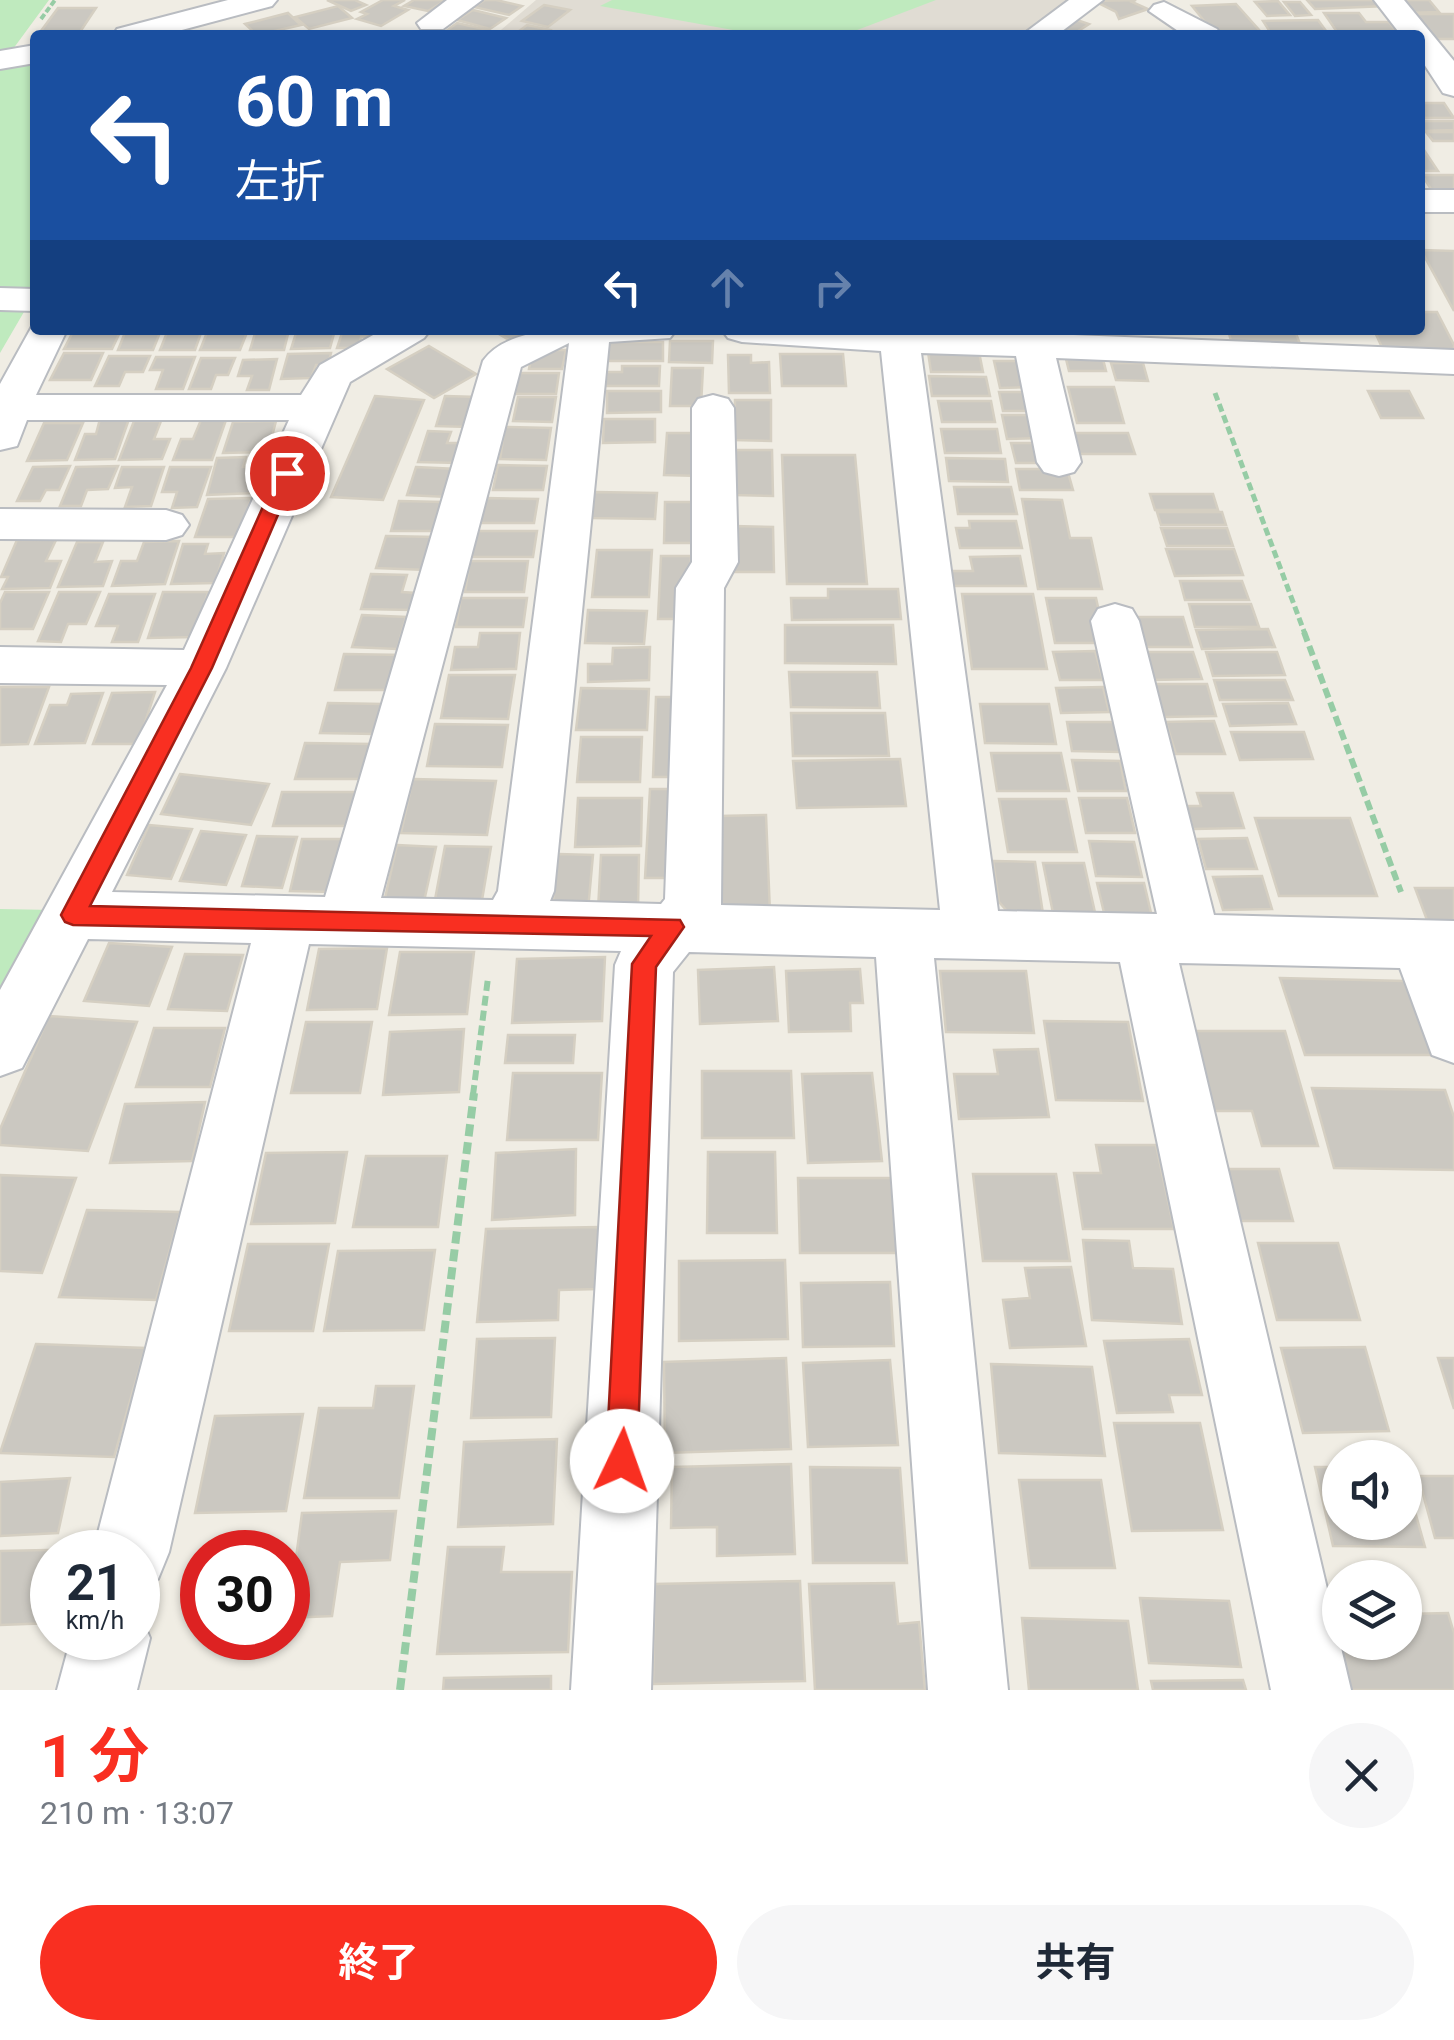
<!DOCTYPE html>
<html lang="ja">
<meta charset="utf-8">
<style>
body{margin:0;font-family:Roboto,"Noto Sans JP",sans-serif;background:#f6f6f7;color:#1f2937;height:100vh;display:flex;flex-direction:column;font-size:38px;white-space:nowrap}
*{box-sizing:border-box;margin:0}
p{font-size:32px;color:#747a83}
.icon{flex:none;width:55px;height:55px;fill:none;stroke:currentColor;stroke-width:2;stroke-linecap:round;stroke-linejoin:round}
.map{position:relative;height:1690px;overflow:hidden}
.side{display:flex;flex-direction:column;background:#fff;flex:1}
.side>*{flex:none}
.banner{position:absolute;left:30px;top:30px;width:1395px;height:305px;border-radius:10px;box-shadow:0 2px 8px #0004;background:#1a4fa0;color:#fff;overflow:hidden}
.tools{position:absolute;left:1322px;top:1440px;display:grid;gap:20px}
.tools a{display:grid;place-items:center;width:100px;height:100px;border-radius:50%;background:#fff;box-shadow:0 2px 8px #0004;font-size:50px}
.speed{position:absolute;left:30px;top:1530px;display:flex;gap:20px;font-size:50px;font-weight:700;text-align:center}
.speed>*{display:grid;place-content:center;width:130px;height:130px;border-radius:50%;background:#fff;box-shadow:0 2px 8px #0004;line-height:1}
.speed small{font-size:25px;font-weight:400}
.speed .limit{border:15px solid #d22;background:#fff;color:#111}
.pin{position:absolute;display:grid;place-items:center;width:85px;height:85px;color:#fff;margin:-42px;border:5px solid #fff;border-radius:50%;box-shadow:0 2px 10px #0007}
.me{position:absolute;width:110px;margin:-55px;rotate:3deg;stroke-linejoin:round;filter:drop-shadow(0 0 8px #0008)}
.turn{display:flex;align-items:center;gap:35px;height:210px;padding:0 40px;font-size:45px}
.turn .icon{width:130px;height:130px;stroke-width:2.5}
.turn b{display:block;font-size:70px;line-height:85px}
.lanes{display:flex;align-items:center;height:95px;padding:0 40px;background:#0003;justify-content:center;gap:50px;direction:ltr}
.lanes .off{opacity:.35}
.round{display:grid;place-items:center;flex:none;width:105px;height:105px;border-radius:52px;background:#f6f6f7}
.headline{display:flex;align-items:center;justify-content:space-between;height:170px;padding:0 40px}
h1{font-size:60px;font-weight:700;line-height:75px;color:#f92f21}
.primary-button{display:flex;gap:20px;margin-top:auto;padding:20px 40px}
.primary-button a{flex:1;height:115px;border-radius:60px;background:#f92f21;color:#fff;font-size:40px;font-weight:700;line-height:115px;text-align:center}
.primary-button a+a{background:#f6f6f7;color:#1f2937}
.map>svg:first-child{display:block}
.education{fill:#e0dcd3}
.green{fill:#bfeabe}
.building{fill:#cbc8c1;stroke:#d5cfc2;stroke-width:2.5}
.lines{fill:none;stroke-linecap:round;stroke-linejoin:round}
.minor-casing{stroke:#b9bcc1;stroke-width:4}
.path-far3{stroke:#96cca5;stroke-width:4;stroke-dasharray:6 2.5;stroke-linecap:butt}
.path-far2{stroke:#96cca5;stroke-width:5;stroke-dasharray:8 4;stroke-linecap:butt}
.path-far1{stroke:#96cca5;stroke-width:6;stroke-dasharray:10 5;stroke-linecap:butt}
.path{stroke:#96cca5;stroke-width:8;stroke-dasharray:12 6;stroke-linecap:butt}
.minor{fill:#fff;fill-rule:evenodd}
.route{fill:#f92f21;stroke:#a21f15;stroke-width:2.5}
</style>
<div class="map">
<svg width="1454" height="1690" viewBox="0 0 1454 1690">
<rect width="100%" height="100%" fill="#f0ede4"/>
<path class="education" d="M536 0H1070L1020 35H495Z"/>
<g class="green">
<path d="M0 0H49L13 49 35 54V293L0 353Z"/>
<path d="M612 0H936L852 32 755 34 600 6Z"/>
<path d="M0 909 54 910 0 1008Z"/>
</g>
<g class="building">
<path d="M327 0H355L366 5 351 11Z"/>
<path d="M383 0H405L394 6 408 10 381 26 357 19 367 14 361 12Z"/>
<path d="M414 0H446L428 11 404 6Z"/>
<path d="M485 0H496L522 6 509 15 474 7Z"/>
<path d="M1136 0 1132 2 1148 9 1119 19 1116 12 1094 1Z"/>
<path d="M1307 0H1380L1385 6 1315 9Z"/>
<path d="M1395 0H1429L1439 12 1405 13Z"/>
<path d="M1278 1 1290 15 1267 16 1255 2Z"/>
<path d="M1284 2H1300L1311 15 1295 16Z"/>
<path d="M1236 4 1260 31 1215 34 1192 6Z"/>
<path d="M544 5 570 10 548 27 522 21Z"/>
<path d="M338 6 352 18 309 29 295 17Z"/>
<path d="M58 8H96L78 35H38Z"/>
<path d="M473 10 506 18 490 29 457 20Z"/>
<path d="M288 13 301 25 257 35 245 24Z"/>
<path d="M1324 13H1359L1366 22H1389L1399 35H1339Z"/>
<path d="M1411 14H1454V39H1431Z"/>
<path d="M1071 18 1089 24 1072 35 1050 32Z"/>
<path d="M1318 20 1329 35H1272L1263 21Z"/>
<path d="M457 23 488 30 481 35 442 34Z"/>
<path d="M527 25 550 30 544 35H514Z"/>
<path d="M1420 103H1444L1454 118H1420Z"/>
<path d="M1420 121H1454V130L1422 131Z"/>
<path d="M1426 132H1454V141H1433Z"/>
<path d="M1420 144 1438 171H1420Z"/>
<path d="M1422 175H1454V197H1436Z"/>
<path d="M1421 250 1454 251V311Z"/>
<path d="M1420 312H1437L1454 345V355L1385 354 1374 330H1420Z"/>
<path d="M74 330H121L112 349H64Z"/>
<path d="M126 330H161L153 350H118Z"/>
<path d="M168 330H202L195 350H160Z"/>
<path d="M208 330H248L240 350H200Z"/>
<path d="M256 330H289L284 350H250Z"/>
<path d="M297 330H335L330 348 291 349Z"/>
<path d="M343 330H374L372 337H361L358 348H337Z"/>
<path d="M492 330H536L537 331 514 343Z"/>
<path d="M1228 330 1295 331 1302 349 1233 348Z"/>
<path d="M670 341H713L712 363 669 362Z"/>
<path d="M607 342H663V361H605Z"/>
<path d="M429 346 476 374 434 398 387 369Z"/>
<path d="M543 350H566L562 369H529L531 359Z"/>
<path d="M928 352H979L983 372H931Z"/>
<path d="M64 353H103L91 380H50Z"/>
<path d="M331 353 328 365H316L311 378 281 379 288 354Z"/>
<path d="M780 354H843L846 386H782Z"/>
<path d="M728 355H751V363L769 362 770 393H729Z"/>
<path d="M109 356H150L143 372H125L119 386H95Z"/>
<path d="M156 357H195L183 389H156L163 370H150Z"/>
<path d="M201 358H235L228 375H216L211 389H189Z"/>
<path d="M277 359 269 390H247L252 376H238L243 360Z"/>
<path d="M1066 359H1103L1106 371H1069Z"/>
<path d="M994 361H1027L1034 387 1000 388Z"/>
<path d="M1111 363H1143L1148 381 1116 380Z"/>
<path d="M622 366H660L659 386H605L607 372H622Z"/>
<path d="M672 368H703L701 406H670Z"/>
<path d="M519 373H559L556 394H515Z"/>
<path d="M929 376 986 377 990 396H932Z"/>
<path d="M1068 387H1114L1124 423H1077Z"/>
<path d="M607 391H661V412L607 413Z"/>
<path d="M1368 391H1409L1423 418H1381Z"/>
<path d="M999 392H1034L1038 411H1003Z"/>
<path d="M375 396 424 400 383 500 331 497Z"/>
<path d="M445 396 478 397 469 427 436 426Z"/>
<path d="M518 397H556L552 422 513 421Z"/>
<path d="M735 400H771V441L734 440Z"/>
<path d="M938 401H991L995 422H942Z"/>
<path d="M1002 415H1037L1043 438 1007 439Z"/>
<path d="M100 419H129L115 459 75 460 85 434H96Z"/>
<path d="M604 419H655V442L603 443Z"/>
<path d="M201 420H226L212 460H173L181 439H193Z"/>
<path d="M134 421H161L154 439H170L162 459 119 460Z"/>
<path d="M276 421 268 452 223 453 233 422Z"/>
<path d="M44 423H83L67 460 27 461Z"/>
<path d="M505 427 551 428 546 460 500 459Z"/>
<path d="M941 429H997L1001 453H945Z"/>
<path d="M428 431 451 432 447 443H465L459 463 418 462Z"/>
<path d="M667 433H701L700 476 664 475Z"/>
<path d="M1066 433H1128L1135 454H1071Z"/>
<path d="M1011 443H1047L1051 463H1016Z"/>
<path d="M736 450H772L773 496 735 495Z"/>
<path d="M782 455H855L867 584H787Z"/>
<path d="M246 457 243 467 261 466 255 493 207 495 217 458Z"/>
<path d="M946 458 1005 459 1008 482 949 481Z"/>
<path d="M498 465 547 466 543 490H493Z"/>
<path d="M70 466 59 490H46L40 501H17L33 467Z"/>
<path d="M118 466 108 489 87 490 81 506H60L76 467Z"/>
<path d="M122 467H164L151 506 125 507 132 487 115 488Z"/>
<path d="M170 467H211L197 507 172 508 177 492H162Z"/>
<path d="M416 467 457 469 448 497 407 495Z"/>
<path d="M1016 469H1067L1073 490H1020Z"/>
<path d="M954 487H1011L1017 514H958Z"/>
<path d="M594 492 657 493 655 519 592 518Z"/>
<path d="M1150 494H1213L1218 510H1155Z"/>
<path d="M251 498 240 537H195L208 499Z"/>
<path d="M486 498 538 499 534 523H480Z"/>
<path d="M1022 499 1062 500 1070 538H1091L1102 589H1038Z"/>
<path d="M399 501 442 502 435 531H391Z"/>
<path d="M665 502H701L702 543H664Z"/>
<path d="M1157 512H1222L1226 525H1161Z"/>
<path d="M969 521H1016L1022 548H960L956 528H970Z"/>
<path d="M734 526 773 527 774 572H733Z"/>
<path d="M1161 528H1227L1233 546H1167Z"/>
<path d="M476 531H537L533 557H472Z"/>
<path d="M386 536 435 537 427 570 376 568Z"/>
<path d="M17 540H56L46 561H61L50 588 2 589 8 577H1Z"/>
<path d="M179 541 165 584 112 586 121 561H137L144 542Z"/>
<path d="M77 542H103L95 562 112 561 103 586 58 587Z"/>
<path d="M183 544H208L205 554 224 553 215 583 171 584Z"/>
<path d="M1166 549H1234L1243 575 1175 576Z"/>
<path d="M597 550H652L649 597H592Z"/>
<path d="M661 556H691L688 619H658Z"/>
<path d="M1020 556 1026 586H953L951 571H973L970 557Z"/>
<path d="M470 561H528L524 592H465Z"/>
<path d="M371 574 407 575 402 592 416 593 412 610 361 609Z"/>
<path d="M1180 581H1242L1249 600H1185Z"/>
<path d="M828 589H898L901 619 792 620 791 598H828Z"/>
<path d="M5 592H49L33 629H0V603Z"/>
<path d="M59 592H100L86 624H68L61 642 38 641Z"/>
<path d="M163 592H208L194 637 148 638Z"/>
<path d="M109 594H155L138 642H112L118 626H96Z"/>
<path d="M962 594H1033L1047 669H972Z"/>
<path d="M461 598H527L523 627H456Z"/>
<path d="M1046 598H1096L1106 643H1055Z"/>
<path d="M1189 604H1251L1259 627H1195Z"/>
<path d="M588 610 647 611 644 644 585 643Z"/>
<path d="M362 615 406 617 397 649 352 647Z"/>
<path d="M1133 617H1183L1192 647H1141Z"/>
<path d="M785 625H893L896 664 785 663Z"/>
<path d="M1268 629 1275 647 1202 649 1196 630Z"/>
<path d="M480 633H520L516 669 451 670 455 647H478Z"/>
<path d="M650 647 649 680 588 682V664H612L613 648Z"/>
<path d="M1095 651 1103 680H1060L1053 652Z"/>
<path d="M1144 652H1193L1202 679 1152 680Z"/>
<path d="M1206 652H1277L1285 675 1213 676Z"/>
<path d="M344 654 405 655 397 690H335Z"/>
<path d="M789 672H877L880 708 791 707Z"/>
<path d="M449 675H515L508 719 441 718Z"/>
<path d="M1214 680H1285L1293 700H1220Z"/>
<path d="M1154 684H1207L1216 716 1163 717Z"/>
<path d="M0 687H49L28 744 0 745Z"/>
<path d="M1103 687 1109 712 1061 713 1056 688Z"/>
<path d="M581 688 649 689 647 730H576Z"/>
<path d="M155 692 138 744H93L112 693Z"/>
<path d="M103 693 85 743 35 744 50 705H67L71 694Z"/>
<path d="M656 697H682L680 777H653Z"/>
<path d="M328 703 382 704 375 734 320 733Z"/>
<path d="M1288 703 1296 724 1230 726 1223 704Z"/>
<path d="M980 704H1049L1056 744 985 743Z"/>
<path d="M791 713H885L889 756H793Z"/>
<path d="M1214 721 1225 754H1176L1166 722Z"/>
<path d="M1067 722H1114L1120 752 1072 751Z"/>
<path d="M435 724 508 725 502 767 427 766Z"/>
<path d="M1231 732H1304L1313 759 1240 760Z"/>
<path d="M581 737H642L640 782H577Z"/>
<path d="M305 743 371 744 363 779H295Z"/>
<path d="M991 753H1061L1069 791H997Z"/>
<path d="M900 759 906 806 797 808 793 761Z"/>
<path d="M1072 760 1120 761 1126 791H1078Z"/>
<path d="M180 774 269 784 251 825 161 814Z"/>
<path d="M413 779 496 781 487 835 401 833Z"/>
<path d="M650 789H678L675 878H645Z"/>
<path d="M282 792H356L349 826H273Z"/>
<path d="M1197 793H1233L1244 828 1193 829 1186 806H1201Z"/>
<path d="M578 798H642L641 846 575 847Z"/>
<path d="M1079 798H1127L1135 833H1086Z"/>
<path d="M999 799H1066L1077 852H1008Z"/>
<path d="M766 815 770 913 721 914 720 816Z"/>
<path d="M1255 818H1350L1377 896H1279Z"/>
<path d="M149 825 192 829 171 879 127 875Z"/>
<path d="M201 831 246 835 226 885 180 881Z"/>
<path d="M257 836 297 837 282 888 242 886Z"/>
<path d="M1247 838 1257 869H1206L1198 839Z"/>
<path d="M302 839H345L333 892 290 891Z"/>
<path d="M1089 841 1134 842 1142 877 1096 876Z"/>
<path d="M397 845 436 847 423 906 385 898Z"/>
<path d="M445 846 491 847 481 906 434 905Z"/>
<path d="M558 854 593 855 588 910H552Z"/>
<path d="M601 855H639L638 909 598 910Z"/>
<path d="M993 861 1035 862 1044 920H1015L999 902Z"/>
<path d="M1043 863H1084L1096 917 1054 918Z"/>
<path d="M1262 876 1272 909 1223 910 1213 877Z"/>
<path d="M1097 883H1144L1152 917H1105Z"/>
<path d="M1415 888H1454V929L1430 928Z"/>
<path d="M109 943 172 947 149 1006 84 1001Z"/>
<path d="M387 948 377 1009 307 1010 319 949Z"/>
<path d="M400 952H474L467 1014 389 1015Z"/>
<path d="M185 954 243 955 227 1011 168 1009Z"/>
<path d="M605 957 602 1021 512 1023 517 959Z"/>
<path d="M774 967 778 1021 700 1024 698 970Z"/>
<path d="M860 969 863 1003H850L851 1031 789 1032 786 971Z"/>
<path d="M940 971H1026L1034 1033 946 1032Z"/>
<path d="M1280 978 1405 981 1432 1055H1305Z"/>
<path d="M49 1016 137 1022 88 1151 0 1145V1129Z"/>
<path d="M1044 1021 1128 1022 1143 1101 1056 1100Z"/>
<path d="M306 1022H372L360 1093H291Z"/>
<path d="M154 1028H225L210 1087H136Z"/>
<path d="M464 1029 459 1092 383 1095 390 1032Z"/>
<path d="M1188 1031H1285L1318 1146H1262L1252 1111H1208Z"/>
<path d="M508 1035H575L573 1063H505Z"/>
<path d="M1038 1049 1049 1117 959 1119 954 1074H998L994 1050Z"/>
<path d="M702 1071H791L794 1138H702Z"/>
<path d="M513 1073H602L598 1140H507Z"/>
<path d="M872 1073 882 1161 808 1163 802 1074Z"/>
<path d="M1312 1088 1445 1090 1454 1117V1170L1334 1168Z"/>
<path d="M205 1102 192 1161 110 1163 125 1104Z"/>
<path d="M1096 1145H1156L1174 1229H1083L1074 1173H1101Z"/>
<path d="M576 1149 575 1215 492 1220 496 1153Z"/>
<path d="M347 1152 335 1223 251 1224 266 1153Z"/>
<path d="M708 1152H775L777 1233H707Z"/>
<path d="M366 1156H447L438 1227H353Z"/>
<path d="M1222 1169H1279L1293 1221H1235Z"/>
<path d="M973 1174H1056L1070 1261H983Z"/>
<path d="M0 1175 76 1178 42 1273 0 1271Z"/>
<path d="M798 1178H891L897 1253H800Z"/>
<path d="M87 1210 180 1212 156 1300 59 1297Z"/>
<path d="M600 1227 598 1289 559 1290 558 1320 477 1322 486 1229Z"/>
<path d="M1083 1240 1129 1241 1133 1268 1173 1269 1182 1324 1092 1320Z"/>
<path d="M1258 1243H1338L1360 1320H1277Z"/>
<path d="M248 1244H329L313 1331H229Z"/>
<path d="M435 1250 424 1330 324 1331 338 1251Z"/>
<path d="M785 1260 788 1339 679 1341V1261Z"/>
<path d="M1071 1267 1086 1346 1010 1348 1003 1300 1030 1298 1025 1268Z"/>
<path d="M890 1282 894 1346 803 1347 801 1283Z"/>
<path d="M555 1338 551 1417 471 1418 477 1339Z"/>
<path d="M1189 1339 1202 1395H1169L1173 1412 1117 1413 1104 1341Z"/>
<path d="M36 1344 145 1348 114 1457 0 1453Z"/>
<path d="M1365 1347 1389 1431 1303 1433 1281 1348Z"/>
<path d="M786 1358 791 1449 665 1453 664 1362Z"/>
<path d="M1438 1358H1454V1409Z"/>
<path d="M890 1360 898 1445 808 1447 803 1363Z"/>
<path d="M991 1364 1092 1367 1105 1456 999 1453Z"/>
<path d="M376 1386H414L399 1498H304L319 1408H373Z"/>
<path d="M303 1414 286 1511 195 1513 215 1416Z"/>
<path d="M1114 1423H1200L1223 1530 1132 1531Z"/>
<path d="M557 1439 553 1524 458 1527 464 1442Z"/>
<path d="M791 1464 795 1554 717 1556V1527L671 1528 672 1467Z"/>
<path d="M810 1467 900 1468 907 1563H813Z"/>
<path d="M1315 1467H1340V1522H1405V1476L1425 1547 1333 1546Z"/>
<path d="M1418 1476H1454V1538H1435Z"/>
<path d="M70 1478 58 1533 0 1536V1482Z"/>
<path d="M1019 1480H1101L1115 1568H1030Z"/>
<path d="M396 1511 390 1560 340 1562 332 1616 288 1618 302 1513Z"/>
<path d="M448 1547H504L501 1572H572L568 1652 437 1654Z"/>
<path d="M93 1549 92 1552H52V1623L0 1625V1551Z"/>
<path d="M800 1581 805 1681 653 1684 655 1584Z"/>
<path d="M894 1583 898 1624 919 1622 925 1690H815L809 1584Z"/>
<path d="M1340 1588V1642H1405V1614L1448 1613 1454 1633V1690H1344L1317 1589Z"/>
<path d="M1140 1598 1229 1601 1241 1667 1149 1663Z"/>
<path d="M1022 1618 1128 1621 1138 1690H1029Z"/>
<path d="M551 1676V1690H443L444 1678Z"/>
<path d="M1243 1680 1246 1690H1153L1151 1681Z"/>
</g>
<g class="lines">
<g class="minor-casing">
<g id="minor">
<path d="M228 0H277L272 6 163 35H113L117 29Z"/>
<path d="M447 0H482L443 29H421L417 23Z"/>
<path d="M1069 0H1103L1057 35H1022Z"/>
<path d="M1374 0H1404L1454 61V96L1443 93 1420 58V35H1401Z"/>
<path d="M1164 2 1217 29 1221 35H1184L1149 11 1154 5Z"/>
<path d="M35 45V63L0 69V51Z"/>
<rect x="1420" y="190" width="34" height="22"/>
<path d="M0 288 35 289V311L0 310Z"/>
<path d="M35 321V330H67L36 395H301L320 365 382 330H430L424 338 350 382 226 668 112 892 325 897 483 361C515 315 625 330 676 330L670 338 609 342 554 891 550 901 661 904 665 899 676 588 692 562V408L698 399 713 395 728 399 734 408 738 562 724 588 721 905 940 910 881 351 742 342 728 338 722 330H947L1454 350V374L1056 358 1081 462 1074 472 1059 476 1044 472 1037 462 1016 356 921 353 998 911 1157 914 1091 621 1098 609 1115 604 1132 609 1139 621 1214 915 1454 921V1063L1432 1055 1400 968 1179 963 1351 1690H1271L1120 962 934 958 1008 1690H928L876 957 689 952 673 972 651 1690H571L615 965 621 951 309 944 169 1552 158 1579 138 1588V1552H93L251 943 88 939 22 1068 0 1076V990L167 685 0 683V647L184 650 289 420H27L17 446 0 450V384ZM569 343 498 891 493 900 381 898 521 367Z"/>
<path d="M0 509 166 510 182 515 189 525 182 535 166 540 0 539Z"/>
<path d="M138 1610 150 1638 137 1690H57L71 1638H138Z"/>
</g>
</g>
<path class="path-far3" d="M41 19 55 0"/>
<path class="path-far2" d="M1215 393 1305 634"/>
<g class="path-far1">
<path d="M1304 632 1401 892"/>
<path d="M473 1095 488 978"/>
</g>
<path class="path" d="M400 1690 474 1093"/>
<use href="#minor" class="minor"/>
</g>
<path class="route" d="M287 467 296 473 212 668 90 906 680 920 684 927 656 967 637 1461 632 1472 622 1476 611 1472 606 1461 632 964 651 936 73 925 65 922 61 915 191 668 278 473Z"/>
</svg>
<div class="tools">
<a><svg class="icon" aria-label="sound" viewBox="0 0 24 24"><path d="M4 9h4l5-4v14l-5-4H4zM17 9q2 3 0 6"/></svg></a>
<a><svg class="icon" aria-label="layers" viewBox="0 0 24 24"><path d="M12 4l9 5-9 5-9-5zM3 14l9 5 9-5"/></svg></a>
</div>
<div class="speed"><div>21<small>km/h</small></div><div class="limit">30</div></div>
<div class="pin" style="left:287px;top:473px;background:#d93025"><svg class="icon" aria-label="arrive" viewBox="0 0 24 24"><path d="M6 21V4h12l-3 4 3 4H6"/></svg></div>
<svg class="me" style="left:622px;top:1461px" viewBox="-20 -20 40 40"><circle r="19" fill="#fff"/><path d="M0-13L10 11 0 6-10 11z" fill="#f92f21"/></svg>
<div class="banner">
<div class="turn"><svg class="icon" aria-label="left" viewBox="0 0 24 24"><path d="M17 20v-9H6M10 6l-5 5 5 5"/></svg><div><b>60 m</b>左折</div></div>
<div class="lanes"><svg class="icon" aria-label="left" viewBox="0 0 24 24"><path d="M17 20v-9H6M10 6l-5 5 5 5"/></svg><svg class="icon off" aria-label="ahead" viewBox="0 0 24 24"><path d="M12 20V5M6 11l6-6 6 6"/></svg><svg class="icon off" aria-label="right" viewBox="0 0 24 24"><path d="M7 20v-9h11M14 6l5 5-5 5"/></svg></div>
</div>
</div>
<section class="side">
<div class="headline"><div><h1>1 分</h1><p>210 m · 13:07</p></div><a class="round"><svg class="icon" aria-label="close" viewBox="0 0 24 24"><path d="M6 6l12 12M18 6L6 18"/></svg></a></div>
<div class="primary-button"><a>終了</a><a>共有</a></div>
</section>
